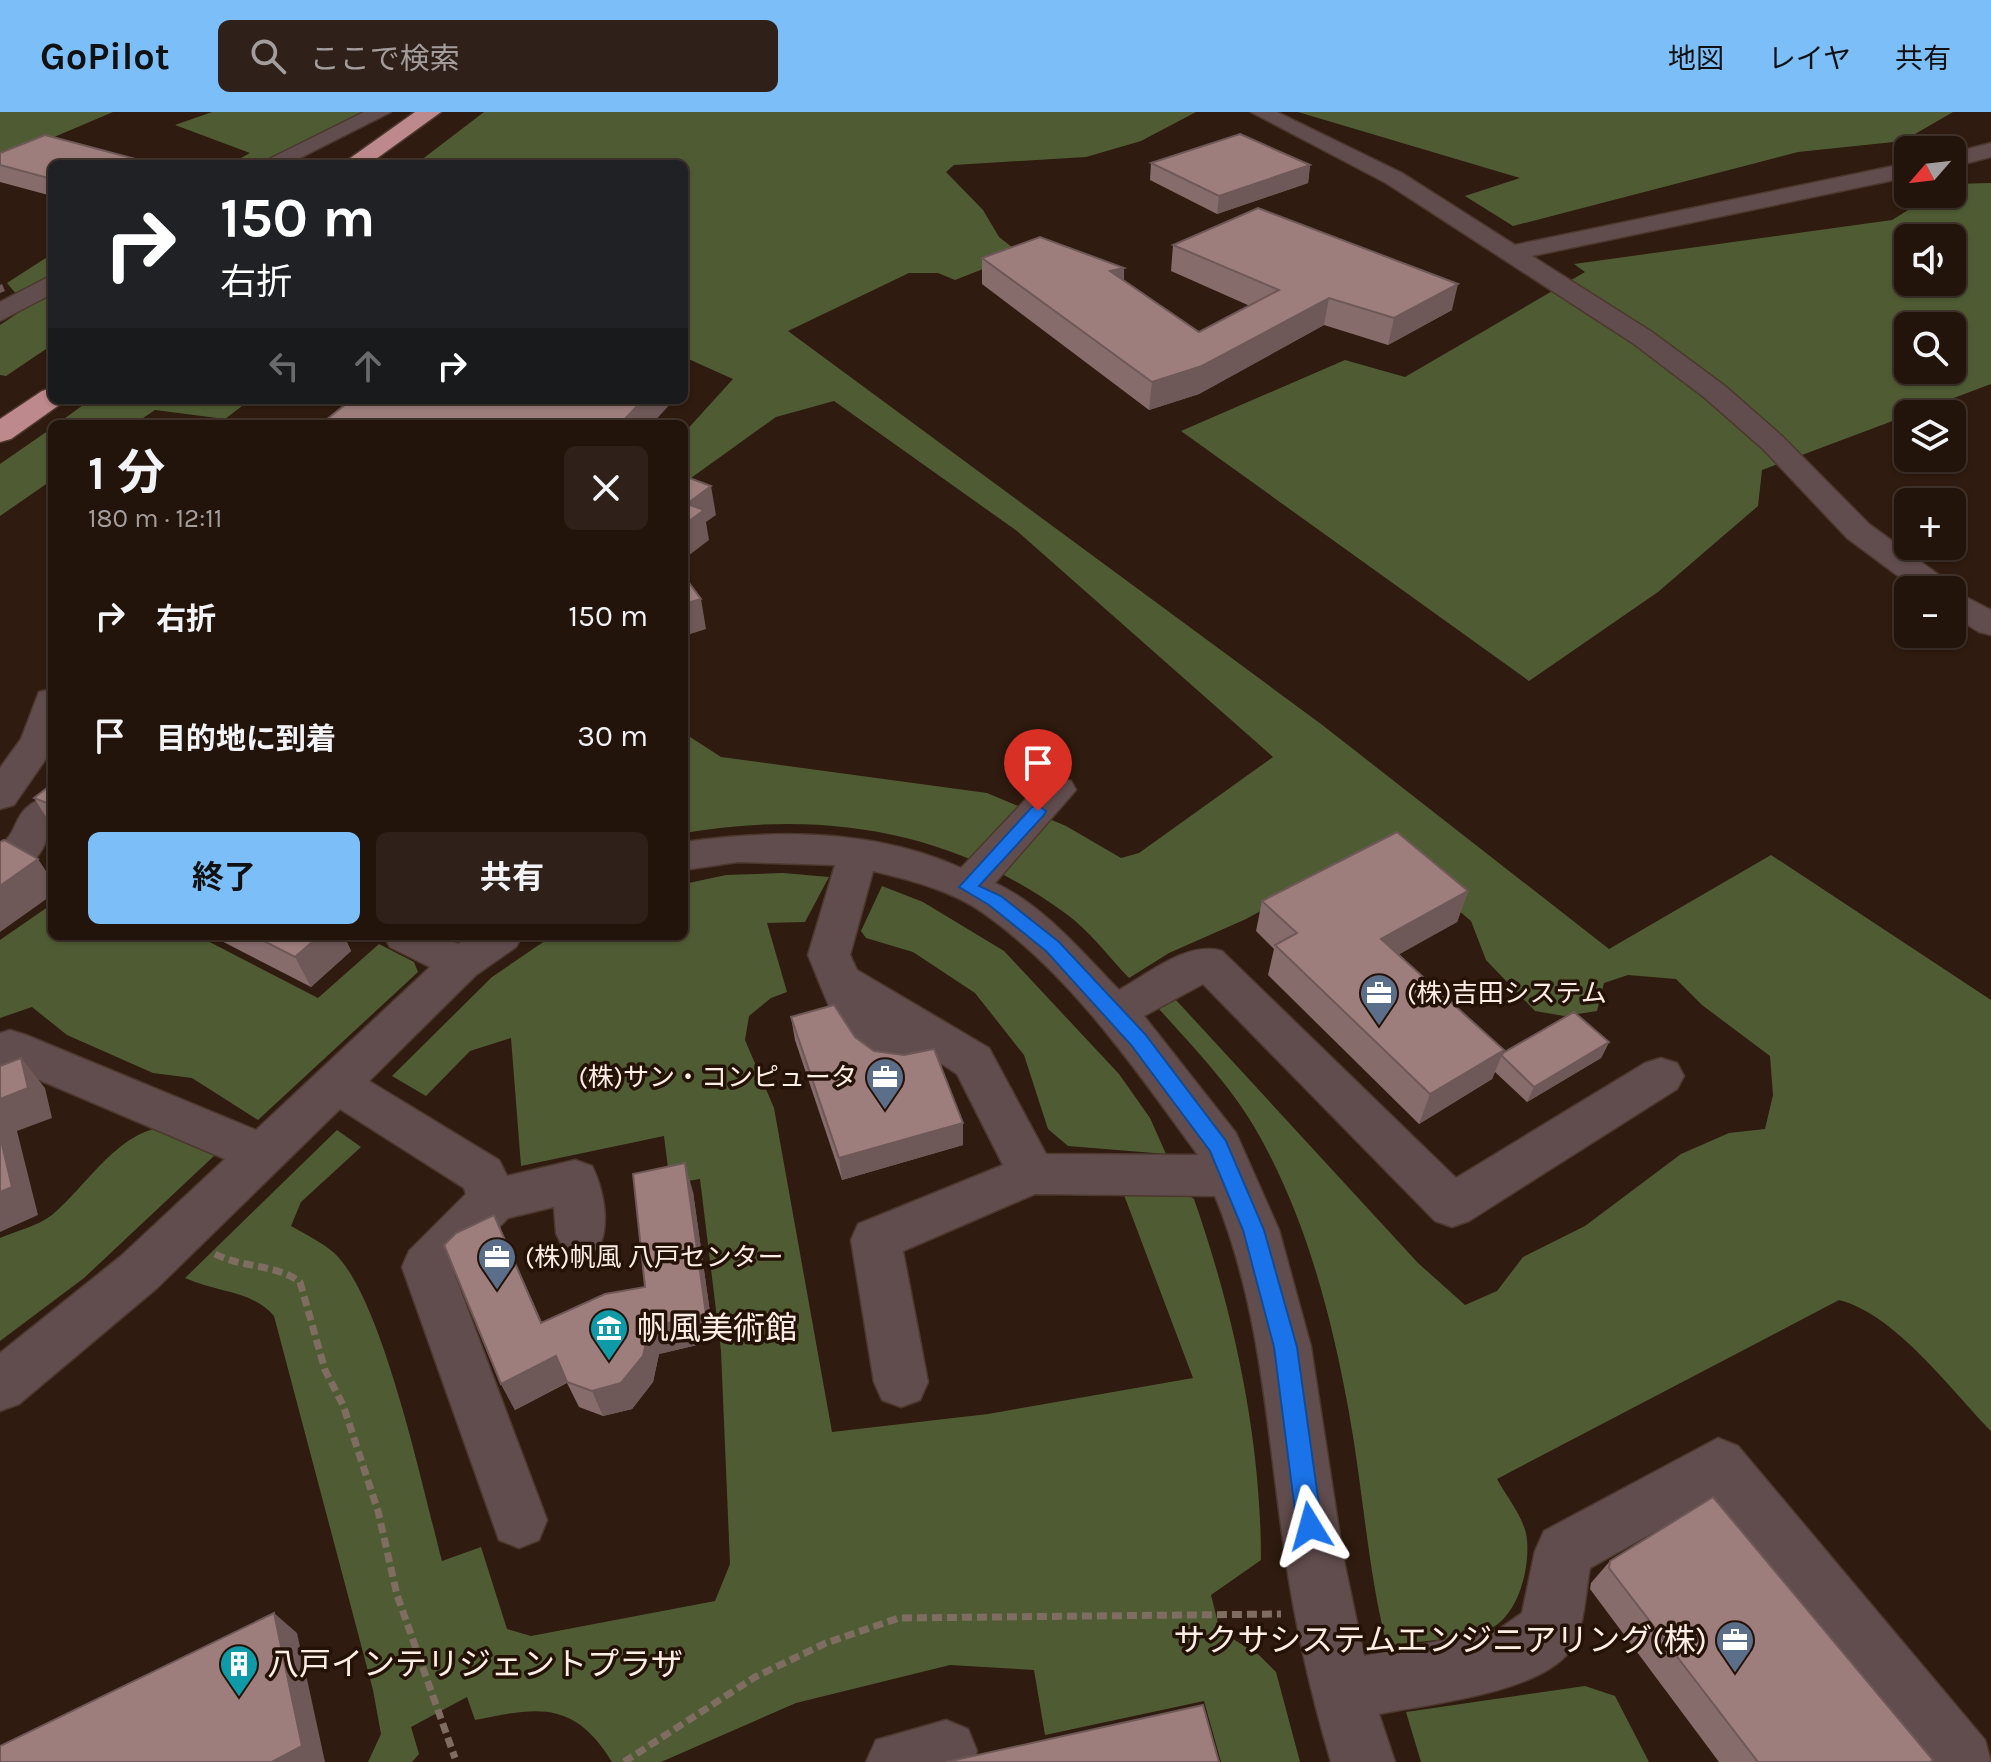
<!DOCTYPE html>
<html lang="ja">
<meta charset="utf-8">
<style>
body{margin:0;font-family:Karla,"Noto Sans JP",sans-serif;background:#2f2119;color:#f1f3f6;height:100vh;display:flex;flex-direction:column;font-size:30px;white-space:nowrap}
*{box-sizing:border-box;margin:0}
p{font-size:26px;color:#a39e9d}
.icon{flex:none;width:44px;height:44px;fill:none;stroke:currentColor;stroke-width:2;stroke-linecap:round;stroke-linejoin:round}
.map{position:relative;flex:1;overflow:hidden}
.details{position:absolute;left:48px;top:308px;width:640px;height:520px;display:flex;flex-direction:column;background:#23140b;border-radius:12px;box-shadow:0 2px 6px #0004,0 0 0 2px #40332c}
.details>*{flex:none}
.banner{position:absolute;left:48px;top:48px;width:640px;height:244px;border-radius:12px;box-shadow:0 2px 6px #0004,0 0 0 2px #40332c;background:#202124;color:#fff;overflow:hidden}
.needle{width:52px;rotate:242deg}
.fabs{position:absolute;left:1894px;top:24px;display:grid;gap:16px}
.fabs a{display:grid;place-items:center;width:72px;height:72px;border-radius:12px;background:#23140b;box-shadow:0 2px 6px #0004,0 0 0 2px #40332c;font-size:40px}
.pin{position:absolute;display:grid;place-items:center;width:68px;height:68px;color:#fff;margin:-82px -34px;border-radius:50% 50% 50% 0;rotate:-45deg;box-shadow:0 0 8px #0007}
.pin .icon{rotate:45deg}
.me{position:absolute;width:88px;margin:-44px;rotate:352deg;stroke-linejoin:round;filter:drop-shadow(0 0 6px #0008)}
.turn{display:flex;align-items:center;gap:28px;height:168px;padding:0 40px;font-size:36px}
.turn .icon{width:104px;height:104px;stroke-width:2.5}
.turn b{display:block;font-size:56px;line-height:68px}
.lanes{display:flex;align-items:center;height:76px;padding:0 40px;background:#0003;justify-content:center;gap:40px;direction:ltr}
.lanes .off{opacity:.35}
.round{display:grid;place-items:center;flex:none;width:84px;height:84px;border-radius:12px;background:#2f2119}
.headline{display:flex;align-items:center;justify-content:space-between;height:136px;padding:0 40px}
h1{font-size:48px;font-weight:700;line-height:60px}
.primary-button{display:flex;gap:16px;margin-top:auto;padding:16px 40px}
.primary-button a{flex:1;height:92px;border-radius:12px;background:#7bbef8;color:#111;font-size:32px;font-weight:700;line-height:92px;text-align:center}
.primary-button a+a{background:#2f2119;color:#f1f3f6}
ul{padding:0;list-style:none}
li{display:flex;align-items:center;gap:24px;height:120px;padding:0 40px}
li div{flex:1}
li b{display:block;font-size:30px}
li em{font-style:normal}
header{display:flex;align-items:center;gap:48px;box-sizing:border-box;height:112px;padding:0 40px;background:#7bbef8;color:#111}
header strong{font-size:38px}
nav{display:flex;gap:44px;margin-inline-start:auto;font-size:28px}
.search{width:560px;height:72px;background:#2f2119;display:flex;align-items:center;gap:20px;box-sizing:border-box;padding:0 28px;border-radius:12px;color:#a39e9d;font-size:30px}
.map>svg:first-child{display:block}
.forest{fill:#4f5c33;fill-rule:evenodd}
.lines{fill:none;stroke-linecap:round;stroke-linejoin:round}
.minor-casing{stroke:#4c382d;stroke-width:3}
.highway-casing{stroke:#4c382d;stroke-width:3}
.path{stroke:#7f6d62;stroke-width:7;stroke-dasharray:10 5;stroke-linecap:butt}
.minor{fill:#624d4e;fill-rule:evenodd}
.highway{fill:#bd898d;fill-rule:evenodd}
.wall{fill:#876c6c}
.shaded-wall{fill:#6e5858}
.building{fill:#9d7e7d;stroke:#6e5858;stroke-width:2}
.route{fill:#1a73e8;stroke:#114b97;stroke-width:2}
.labels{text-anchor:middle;stroke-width:7;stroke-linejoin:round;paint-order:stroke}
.poi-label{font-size:26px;fill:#fcede5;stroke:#251206;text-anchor:start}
.near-poi-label{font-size:32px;fill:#fcede5;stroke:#251206;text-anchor:start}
</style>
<header>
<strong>GoPilot</strong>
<div class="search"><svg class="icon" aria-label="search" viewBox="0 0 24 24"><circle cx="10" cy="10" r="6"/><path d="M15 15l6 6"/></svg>ここで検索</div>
<nav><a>地図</a><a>レイヤ</a><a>共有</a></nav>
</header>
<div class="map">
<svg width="1991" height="1650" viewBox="0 0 1991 1650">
<rect width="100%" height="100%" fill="#2f1b0f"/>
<g class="forest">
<path d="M0 0H113L0 48Z"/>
<path d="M212 0H366L295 52H230L250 41 175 13Z"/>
<path d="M484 0H1196L1141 29 1086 45 954 53 946 60 983 98 999 125 1021 142 955 168 938 161H909L788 219 1321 612 1609 837 1771 743 1991 888V1319C1951 1278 1895 1202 1839 1188L1497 1367C1507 1386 1525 1406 1527 1428 1530 1458 1517 1509 1485 1519 1454 1528 1418 1529 1387 1534 1367 1455 1363 1375 1348 1295 1331 1202 1306 1108 1260 1025 1234 977 1195 937 1159 897L1176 888 1418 1151 1465 1193 1497 1179 1523 1145 1585 1114 1681 1042 1729 1021 1765 1017 1773 983 1770 944 1702 893 1676 867 1628 863 1604 871 1597 899 1564 904 1535 899 1486 848 1471 809 1395 745 1343 754 1246 807 1169 841 1129 866C1109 845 1089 818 1065 801 950 717 822 698 684 721V621L721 645 987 681 1066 714 1121 746 1139 741 1273 645 1017 419 834 289 776 305 684 371V321L733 267 684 245V52H416Z"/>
<path d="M1298 0H1953L1903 29 1798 40 1513 114 1465 84 1520 66Z"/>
<path d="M1991 71V272L1762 358 1758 394 1658 480 1529 569 1181 319 1345 248 1405 265 1585 160 1574 152 1892 108 1934 82H1952V72ZM1908 126H1952V170H1908ZM1908 214H1952V258H1908Z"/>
<path d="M52 142V233L6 264 0 263V213L27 195 7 171Z"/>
<path d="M90 288H250L225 307 155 298 134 312H57Z"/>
<path d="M52 316V368L0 404V352Z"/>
<path d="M783 761 829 765 805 810 767 811 787 880 771 886 749 904 745 928 774 996 832 1320 988 1302 1193 1266 1124 1083 1181 1078 1194 1087C1234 1202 1261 1325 1261 1448L1211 1483 1220 1519 1259 1543 1276 1560 1300 1650H1221L1204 1589 1045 1623 1034 1558 950 1553 796 1591 661 1650H612C574 1588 538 1595 475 1608L467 1585 411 1615 419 1642 412 1650H368L381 1622 373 1578 274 1204C251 1178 219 1181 185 1166L337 1018 361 1035 301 1090 291 1114C305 1122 321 1130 333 1140 382 1182 424 1382 442 1449L481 1435 507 1517 531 1524 715 1489 730 1452 721 1239 700 1067 670 1072 664 1024 521 1054 511 926 470 939 426 984 392 964 492 865 552 824H684V772L726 763Z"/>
<path d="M882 774 923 790 1004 839 1119 962 1150 1006 1166 1042 1068 1034 1048 1017 1024 943 975 881 913 840 866 826 861 819Z"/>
<path d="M52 792V824H198L318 886 379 832 414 850 418 860 258 1008 192 966 153 961 67 923 32 895 0 906V828Z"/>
<path d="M164 1015 215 1043 84 1166 0 1229V1126C16 1119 38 1114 52 1103 86 1075 117 1020 164 1015Z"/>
<path d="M1585 1574 1615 1584 1649 1650H1421L1406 1600Z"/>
</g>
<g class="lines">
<g class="minor-casing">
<g id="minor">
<path d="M364 0H391L288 52H259Z"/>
<path d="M1251 0H1277L1402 61 1515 133 1908 51V65L1532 144 1652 220 1725 274 1783 325 1869 412 1950 471 1954 479 1991 498V523L1979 520 1952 503V478H1917L1847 426 1763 337 1705 286 1634 232 1386 71Z"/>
<path d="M1991 31V45L1952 55V41Z"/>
<path d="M52 163V182L0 209V190Z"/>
<path d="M52 577V638L14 693 0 697V656L21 627 39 580Z"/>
<path d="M1057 665 1071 669 1076 678 995 771C1043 793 1082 840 1119 878 1148 862 1189 828 1222 839L1456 1066 1645 951 1661 946 1677 951 1684 964 1677 977 1469 1109 1452 1115 1435 1109 1203 872 1144 904 1236 1021 1279 1118 1311 1235 1343 1444 1364 1544 1499 1517 1522 1501 1535 1439 1544 1419 1718 1326 1738 1334 1985 1628 1991 1650H1923L1711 1388 1590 1456C1585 1481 1585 1520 1569 1540 1537 1581 1429 1592 1379 1602L1395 1650H1331C1311 1582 1295 1513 1285 1442 1267 1322 1262 1198 1215 1084L1035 1082 903 1139 928 1270 920 1288 901 1295 882 1288 874 1270 851 1128 858 1112 1003 1053 957 962 942 952C856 989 834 904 808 843L835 753 738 750 684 758V730C775 717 875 717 961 756L1043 669ZM873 759C909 768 951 778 982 800 1071 862 1135 957 1198 1043L1046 1042 989 936 857 858 850 843Z"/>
<path d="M52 683C52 725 45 754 0 767V733C22 719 9 695 52 683Z"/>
<path d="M384 824H442L458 832 470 824H522L516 835 476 863 369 969 499 1048 507 1064 575 1048 592 1054C604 1078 610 1112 599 1136L581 1143 563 1136 556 1121 554 1095 508 1106 454 1161 547 1408 539 1428 519 1436 499 1428 402 1155 409 1139 466 1082 464 1076 340 997 157 1176 19 1292 0 1299V1241L121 1144 225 1047 9 955 0 958V921L10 918 26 923 256 1018 430 855 390 835Z"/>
<path d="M946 1608 968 1617 977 1639 973 1650H866L876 1628Z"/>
</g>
</g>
<g class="highway-casing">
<g id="highway">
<path d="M415 0H441L369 52H342Z"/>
<path d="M52 276V288H65L62 291 11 327 0 330V307L42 279Z"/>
</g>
</g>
<g class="path">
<path d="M215 1142C242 1156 276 1152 300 1170L325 1258 343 1293 378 1399 397 1483 455 1646"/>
<path d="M624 1650 755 1565 826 1531 899 1506 1281 1502"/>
</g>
<use href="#minor" class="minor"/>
<use href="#highway" class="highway"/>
</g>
<g class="wall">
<path d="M0 41 52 52V84L0 70Z"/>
<path d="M1151 51 1310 53 1308 71 1217 102 1150 68Z"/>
<path d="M1173 133 1452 198 1388 233 1324 213 1199 282 1149 298 982 172V146L1124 156V168L1199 220 1250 194 1171 159Z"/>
<path d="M52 672V714L34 686Z"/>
<path d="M1468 779 1457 810 1399 842 1503 941 1609 930 1601 946 1527 990 1495 960 1492 967 1419 1012 1268 863 1274 837 1256 819 1262 789Z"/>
<path d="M212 824H344L351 839 311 875Z"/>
<path d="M791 905 855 925 963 1033 842 1068 795 928Z"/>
<path d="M693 1080 714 1229 659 1242 653 1270 632 1297 603 1304 579 1295 567 1271 515 1298 501 1272 494 1103 542 1211 645 1175Z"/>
<path d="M1610 1449 1930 1650H1719L1590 1477 1591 1471Z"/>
</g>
<g class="shaded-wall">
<path d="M1310 53 1308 71 1217 102 1219 84Z"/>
<path d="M1124 156 1123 182 1110 159Z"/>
<path d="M2 172 5 179 0 181V173Z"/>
<path d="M1458 172 1452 198 1388 233 1394 206Z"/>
<path d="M1329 186 1324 213 1199 282 1149 298 1152 270Z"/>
<path d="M684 246 688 272 684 277Z"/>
<path d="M643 288H674L652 312H620Z"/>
<path d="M711 374 716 403 706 410 709 428 684 447V413L687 392Z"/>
<path d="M701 487 706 517 684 524V492Z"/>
<path d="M38 747 52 768V783L0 820V774Z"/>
<path d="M1468 779 1457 810 1373 857 1381 827Z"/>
<path d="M319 824H344L351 839 311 875 295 845Z"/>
<path d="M1609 930 1601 946 1527 990 1534 975Z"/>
<path d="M1504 938 1492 967 1419 1012 1430 982Z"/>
<path d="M21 946 45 976 52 1006 17 1019 38 1103 0 1120V987Z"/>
<path d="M963 1011V1033L842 1068 839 1046Z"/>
<path d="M685 1051 693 1080 714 1229 659 1242 653 1270 632 1297 603 1304 592 1279 621 1271Z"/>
<path d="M494 1103 507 1131 554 1238 541 1211Z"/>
<path d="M556 1244 568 1270 515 1298 501 1272Z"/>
<path d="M274 1501 297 1521 325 1650H272Z"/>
</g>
<g class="building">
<path d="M1240 22 1310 53 1219 84 1151 51Z"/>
<path d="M45 23 147 50 143 52H52V67L0 53V41Z"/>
<path d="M1258 96 1458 172 1394 206 1329 186 1202 254 1152 270 982 146 1040 125 1124 156 1110 159 1199 220 1279 178 1173 133Z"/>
<path d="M351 288H643L620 312H321Z"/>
<path d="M684 364 711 374 687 392 704 398 684 413Z"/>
<path d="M684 464 701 487 684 492Z"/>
<path d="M52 672V693L34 686Z"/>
<path d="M1397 720 1468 779 1381 827 1504 938 1430 982 1275 833 1297 821 1262 789Z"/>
<path d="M4 728 38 747 0 774V730Z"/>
<path d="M254 824H319L295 845Z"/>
<path d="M834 893 855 925 874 939 904 943 934 937 963 1011 839 1046 791 905Z"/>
<path d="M1574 900 1609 930 1534 975 1502 944 1503 941Z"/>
<path d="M21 946 28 976 0 987V954Z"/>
<path d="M0 1024 12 1075 0 1080Z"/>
<path d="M685 1051 706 1202 650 1215 643 1244 621 1271 592 1279 567 1270 556 1244 501 1272 444 1133 456 1121 494 1103 541 1211 605 1182 645 1175 633 1062Z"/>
<path d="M1713 1385 1933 1648 1930 1650H1758L1609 1456 1610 1449Z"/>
<path d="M274 1501 302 1634 272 1650H0V1634Z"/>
<path d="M1203 1593 1219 1650H946Z"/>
</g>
<path class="route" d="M1038 693 1046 699 1044 703 979 774 1001 784 1059 830 1145 922 1226 1029 1264 1118 1297 1235 1322 1414 1318 1423 1310 1427 1301 1423 1297 1414 1274 1235 1243 1118 1210 1039 1131 933 1046 839 989 793 959 775 1032 695Z"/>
<defs>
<g id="office-pin" transform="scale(2)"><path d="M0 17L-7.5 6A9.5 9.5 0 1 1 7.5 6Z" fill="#5c6f8a" stroke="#251206"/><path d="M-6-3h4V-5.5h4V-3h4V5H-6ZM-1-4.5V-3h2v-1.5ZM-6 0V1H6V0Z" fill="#fff"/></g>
<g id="museum-pin" transform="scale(2)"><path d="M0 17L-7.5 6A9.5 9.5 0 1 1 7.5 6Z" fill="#0f9aa8" stroke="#251206"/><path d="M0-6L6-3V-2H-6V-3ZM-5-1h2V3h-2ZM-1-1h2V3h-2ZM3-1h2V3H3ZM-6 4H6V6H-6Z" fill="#fff"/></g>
<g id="building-pin" transform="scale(2)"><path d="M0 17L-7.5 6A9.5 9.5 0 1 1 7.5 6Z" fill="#0f9aa8" stroke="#251206"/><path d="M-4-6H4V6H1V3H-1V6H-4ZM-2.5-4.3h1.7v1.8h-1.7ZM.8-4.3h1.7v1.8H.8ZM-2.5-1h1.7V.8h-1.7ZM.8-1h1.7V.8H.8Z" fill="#fff"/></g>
</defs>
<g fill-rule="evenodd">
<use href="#office-pin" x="1379" y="881"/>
<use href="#office-pin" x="885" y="965"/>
<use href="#office-pin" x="497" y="1145"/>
<use href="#museum-pin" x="609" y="1216"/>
<use href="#office-pin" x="1735" y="1528"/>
<use href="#building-pin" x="239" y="1552"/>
</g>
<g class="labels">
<g class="poi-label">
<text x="1407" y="890">(株)吉田システム</text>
<text x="857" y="974" text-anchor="end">(株)サン・コンピュータ</text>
<text x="525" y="1154">(株)帆風 八戸センター</text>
</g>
<g class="near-poi-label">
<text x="637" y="1227">帆風美術館</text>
<text x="1707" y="1539" text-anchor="end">サクサシステムエンジニアリング(株)</text>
<text x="267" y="1563">八戸インテリジェントプラザ</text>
</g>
</g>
</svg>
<div class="fabs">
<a><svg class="needle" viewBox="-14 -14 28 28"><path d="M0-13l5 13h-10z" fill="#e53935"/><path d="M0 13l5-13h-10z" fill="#a39e9d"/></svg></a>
<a><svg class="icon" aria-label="sound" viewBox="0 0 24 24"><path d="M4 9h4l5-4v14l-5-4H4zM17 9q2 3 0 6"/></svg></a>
<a><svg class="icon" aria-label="search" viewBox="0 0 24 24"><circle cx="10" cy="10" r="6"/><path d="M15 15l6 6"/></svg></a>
<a><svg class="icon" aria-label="layers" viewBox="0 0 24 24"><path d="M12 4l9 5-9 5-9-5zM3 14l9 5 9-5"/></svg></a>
<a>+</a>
<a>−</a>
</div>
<div class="pin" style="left:1038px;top:699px;background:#d93025"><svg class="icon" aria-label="arrive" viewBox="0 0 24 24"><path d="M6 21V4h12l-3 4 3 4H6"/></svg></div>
<svg class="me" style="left:1310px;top:1414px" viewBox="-20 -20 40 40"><path d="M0-17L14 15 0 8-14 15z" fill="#1a73e8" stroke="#fff" stroke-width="4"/></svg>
<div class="banner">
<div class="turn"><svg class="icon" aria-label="right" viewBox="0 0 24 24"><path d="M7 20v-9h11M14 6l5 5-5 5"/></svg><div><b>150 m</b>右折</div></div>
<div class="lanes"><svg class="icon off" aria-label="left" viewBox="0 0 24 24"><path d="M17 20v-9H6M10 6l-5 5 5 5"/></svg><svg class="icon off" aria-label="ahead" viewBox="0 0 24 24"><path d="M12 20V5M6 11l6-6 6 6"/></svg><svg class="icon" aria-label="right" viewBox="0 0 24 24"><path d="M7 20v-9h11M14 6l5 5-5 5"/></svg></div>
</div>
<section class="details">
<div class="headline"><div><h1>1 分</h1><p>180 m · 12:11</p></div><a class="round"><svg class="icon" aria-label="close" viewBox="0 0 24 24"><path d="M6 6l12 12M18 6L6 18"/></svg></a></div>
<ul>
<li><svg class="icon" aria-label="right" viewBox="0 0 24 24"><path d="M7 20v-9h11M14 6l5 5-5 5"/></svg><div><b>右折</b></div><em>150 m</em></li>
<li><svg class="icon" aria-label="arrive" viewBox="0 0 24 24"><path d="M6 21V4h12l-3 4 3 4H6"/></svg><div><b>目的地に到着</b></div><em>30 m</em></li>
</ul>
<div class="primary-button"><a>終了</a><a>共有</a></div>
</section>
</div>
